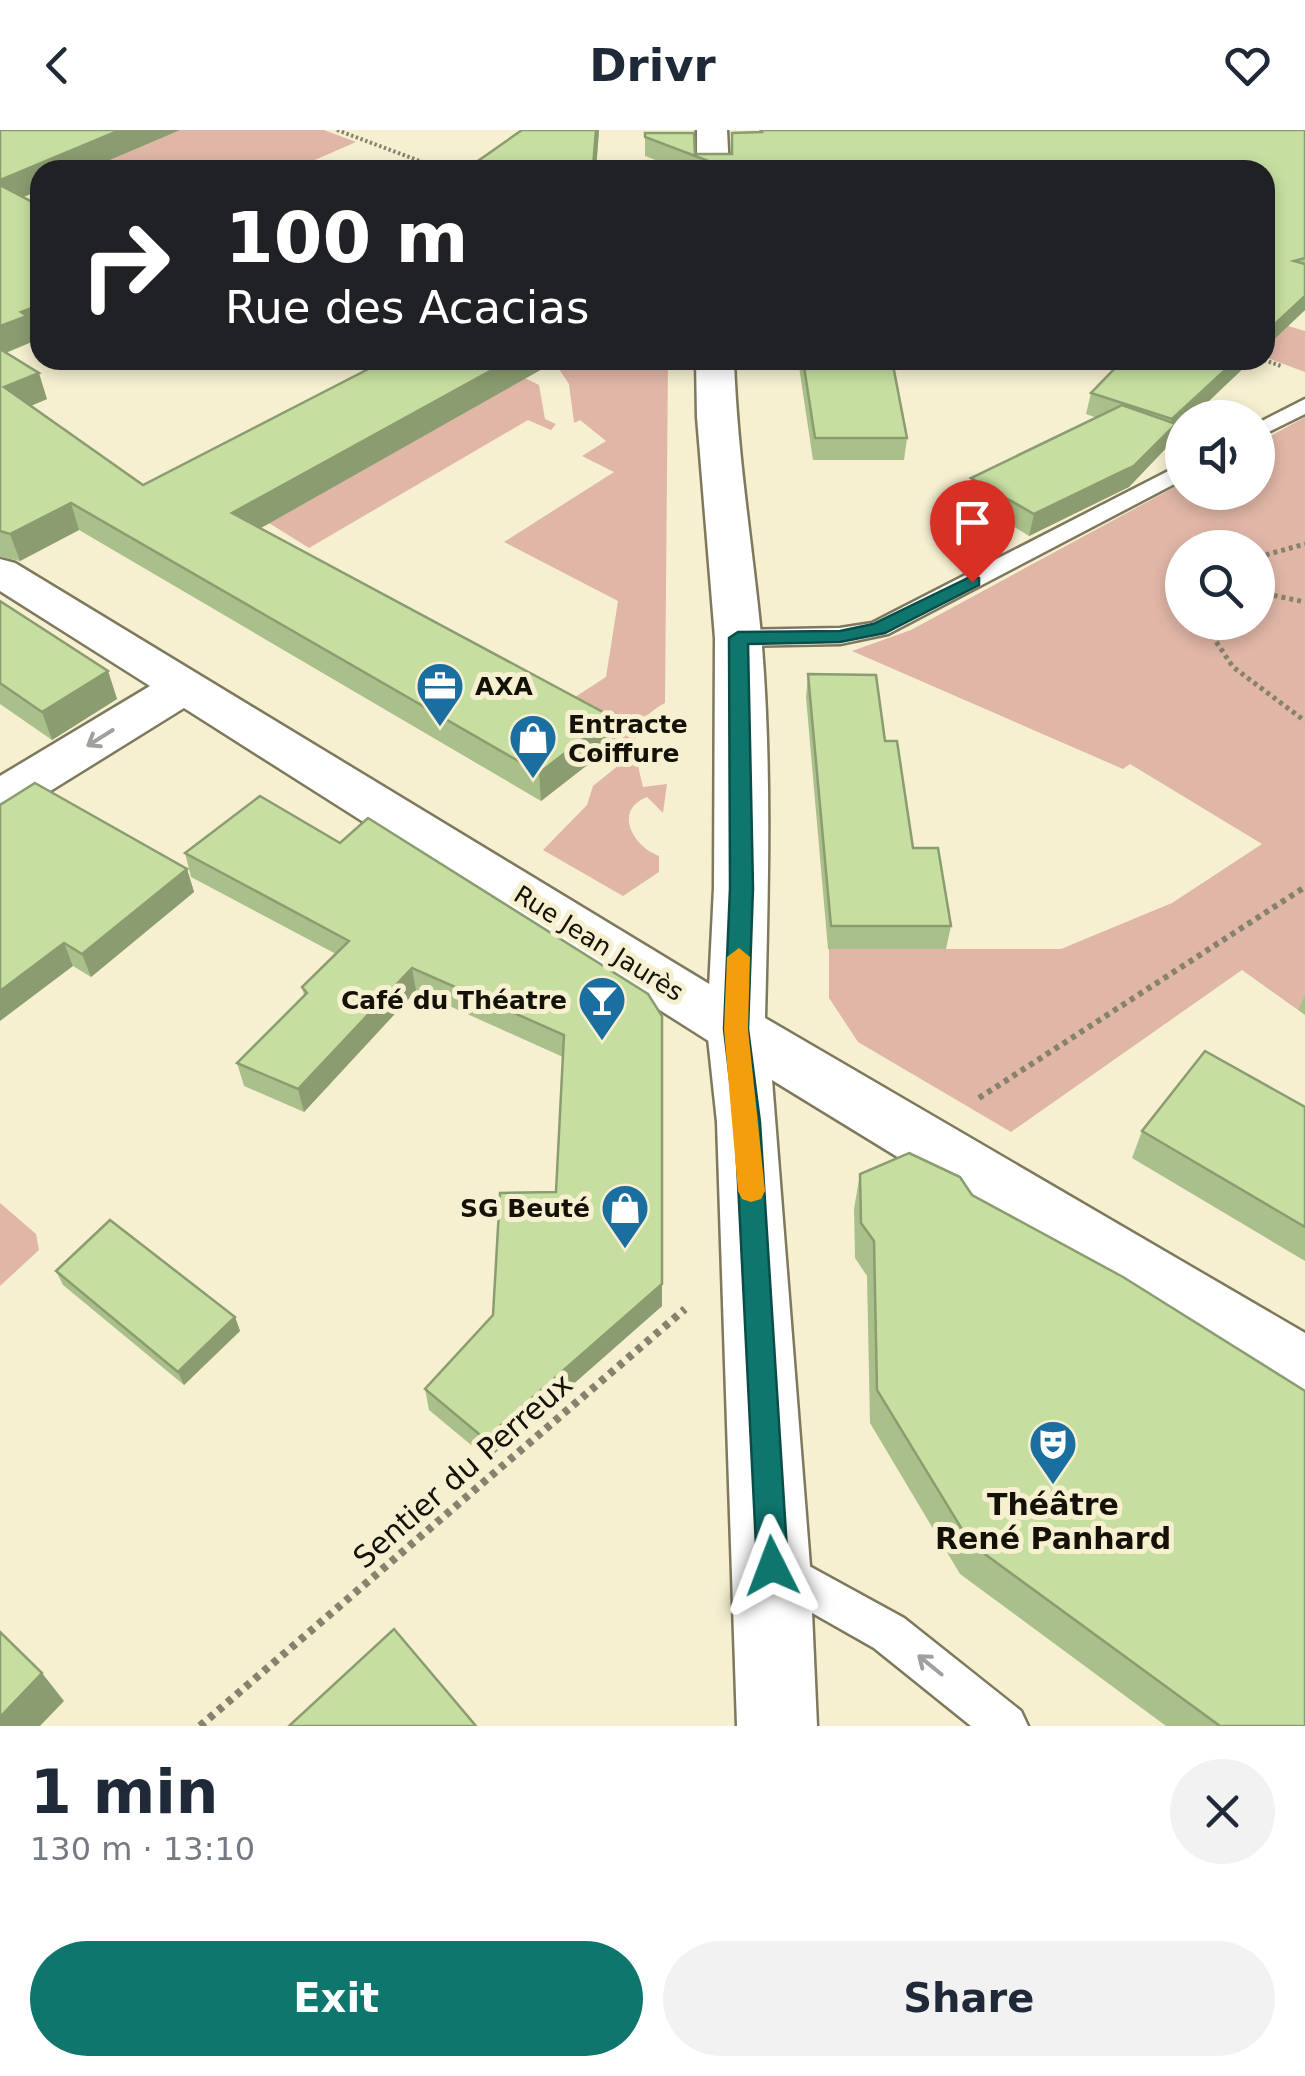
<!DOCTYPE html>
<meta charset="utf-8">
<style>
body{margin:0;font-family:"DejaVu Sans",sans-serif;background:#f2f2f3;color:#1f2937;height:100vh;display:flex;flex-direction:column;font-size:38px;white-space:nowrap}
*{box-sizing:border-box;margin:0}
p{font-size:32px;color:#747a83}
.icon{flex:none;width:55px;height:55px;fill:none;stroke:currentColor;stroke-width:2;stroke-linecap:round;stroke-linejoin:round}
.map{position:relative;height:1596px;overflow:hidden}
.panel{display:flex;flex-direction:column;background:#fff;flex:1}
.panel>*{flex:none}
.guide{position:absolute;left:30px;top:30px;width:1245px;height:210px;border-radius:30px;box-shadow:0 5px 15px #0003;background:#202124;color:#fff;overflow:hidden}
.fabs{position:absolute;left:1165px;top:270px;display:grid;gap:20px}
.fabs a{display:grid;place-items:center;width:110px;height:110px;border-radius:50%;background:#fff;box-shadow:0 5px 15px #0003;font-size:50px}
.pin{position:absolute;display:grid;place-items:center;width:85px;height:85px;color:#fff;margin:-102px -42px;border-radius:50% 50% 50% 0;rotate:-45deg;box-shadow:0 0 10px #0007}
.pin .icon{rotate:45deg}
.me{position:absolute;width:110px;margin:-55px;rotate:357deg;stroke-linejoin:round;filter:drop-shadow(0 0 8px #0008)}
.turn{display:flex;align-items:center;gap:35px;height:210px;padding:0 30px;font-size:45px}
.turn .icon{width:130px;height:130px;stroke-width:2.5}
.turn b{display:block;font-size:70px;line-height:85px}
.round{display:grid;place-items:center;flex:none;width:105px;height:105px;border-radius:52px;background:#f2f2f3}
.summary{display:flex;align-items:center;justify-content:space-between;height:170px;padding:0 30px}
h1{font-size:60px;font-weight:700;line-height:75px}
.action{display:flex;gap:20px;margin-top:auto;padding:20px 30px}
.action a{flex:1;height:115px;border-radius:60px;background:#0f766e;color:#fff;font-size:40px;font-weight:700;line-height:115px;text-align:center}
.action a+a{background:#f2f2f3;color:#1f2937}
header{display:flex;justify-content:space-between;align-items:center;height:130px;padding:0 30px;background:#fff;font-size:45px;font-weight:700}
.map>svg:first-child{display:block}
.green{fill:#e0b6a7;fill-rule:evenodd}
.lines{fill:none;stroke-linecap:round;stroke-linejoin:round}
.lane-casing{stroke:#7e785c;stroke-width:5}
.street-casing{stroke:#7e785c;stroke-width:5}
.secondary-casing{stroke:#7e785c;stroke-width:5}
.path-far3{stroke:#86826d;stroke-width:4;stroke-dasharray:2.5 2.5;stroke-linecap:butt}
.path-far2{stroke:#86826d;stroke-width:5;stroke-dasharray:4 4;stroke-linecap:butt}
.path-far1{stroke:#86826d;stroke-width:6;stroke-dasharray:5 5;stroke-linecap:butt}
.path{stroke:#86826d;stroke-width:8;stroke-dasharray:6 6;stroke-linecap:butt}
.lane{fill:#fff;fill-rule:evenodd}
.street{fill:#fff;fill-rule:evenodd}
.secondary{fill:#fff;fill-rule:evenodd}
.wall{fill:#aac08a}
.shaded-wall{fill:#8b9c70}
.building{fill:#c6dfa0;stroke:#8b9c70;stroke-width:2.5}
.oneway{stroke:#a1a09c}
.route{fill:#0f766e;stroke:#0a4d48;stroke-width:2.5}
.slow{fill:#f59e0b}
.labels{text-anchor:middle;stroke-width:10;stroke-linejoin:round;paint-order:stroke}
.poi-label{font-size:25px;font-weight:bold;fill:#141208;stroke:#f6f0d1;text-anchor:start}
.street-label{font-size:25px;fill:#141208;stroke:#f6f0d1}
.near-street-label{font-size:30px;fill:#141208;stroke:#f6f0d1}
.near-poi-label{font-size:30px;font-weight:bold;fill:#141208;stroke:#f6f0d1}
</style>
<header><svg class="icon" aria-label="back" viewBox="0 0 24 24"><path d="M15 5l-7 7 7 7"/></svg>Drivr<svg class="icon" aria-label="heart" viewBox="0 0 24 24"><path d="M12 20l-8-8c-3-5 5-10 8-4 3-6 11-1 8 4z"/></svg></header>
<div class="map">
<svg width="1305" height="1596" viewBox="0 0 1305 1596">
<rect width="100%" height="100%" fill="#f6f0d1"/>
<g class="green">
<path d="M121 0H324L356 12 292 40H113L122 35 77 19Z"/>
<path d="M1265 189 1305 201V242L1265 227Z"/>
<path d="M566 230H668L665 573C625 595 634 618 643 657L667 654 663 683 647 667C612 681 634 717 659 726V742L623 766 543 720 587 675 593 656 630 626 558 578 606 547 618 471 504 412 614 342 582 326 606 311 580 290 574 293 569 254 559 239 568 234Z"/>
<path d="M525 248 539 255 545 289 556 294 551 300 528 290 309 418 269 393Z"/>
<path d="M1305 287V875L1298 880 1242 840 1011 1002 858 912 829 868V819H1061L1172 773 1262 714 1130 634 1123 639 852 521 911 500 1182 353V362H1258V313ZM1182 418H1258V492H1182Z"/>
<path d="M0 1073 36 1104 39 1120 0 1156Z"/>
</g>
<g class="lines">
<g class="lane-casing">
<g id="lane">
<path d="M1305 269V284L1258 307V293Z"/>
<path d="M1182 334V350L888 504 840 514 738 516 725 508 738 500 840 498 872 493Z"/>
<path d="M778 1419 904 1488 1021 1581 1028 1596H971L874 1518 763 1455 757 1440 763 1425Z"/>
</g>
</g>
<g class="street-casing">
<path id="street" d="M0 429 15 433 757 883 765 899 757 915 736 922 715 915 184 578 18 681 0 686V646L150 556 0 461Z"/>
</g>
<g class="secondary-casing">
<g id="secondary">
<path d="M697 0H727L729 40H697Z"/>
<path d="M696 230H734C737 322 752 413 761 505 772 628 768 764 765 888L1305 1203V1272L1281 1262 772 950 810 1436 817 1596H737L717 992 707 899 714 758 715 508 697 287Z"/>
</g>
</g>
<g class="path-far3">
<path d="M337 0 444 40"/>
<path d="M1264 230 1281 236"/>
</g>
<g class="path-far2">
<path d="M1258 427 1305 414"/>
<path d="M1258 462 1305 472"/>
<path d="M1203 492 1233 537 1305 591"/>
</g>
<path class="path-far1" d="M979 968 1305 757"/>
<path class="path" d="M200 1596 685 1179"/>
<use href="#lane" class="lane"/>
<use href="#street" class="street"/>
<use href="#secondary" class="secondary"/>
</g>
<g class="wall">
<path d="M0 0H180L86 40H40V60L23 67 40 76V203L33 206 34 211 6 223 47 269 30 276 143 355 558 230 260 398 613 615 541 671 79 400 20 431 0 427Z"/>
<path d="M599 0 596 40H465Z"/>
<path d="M759 0H1305V180L1265 218V40H682L645 26V7L695 24H732L759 2Z"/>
<path d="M798 230H892L907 308 904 330H813Z"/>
<path d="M1252 230 1191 288H1182L1173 305 1170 314 1129 357 1114 364 1029 406 968 369 971 348 1097 288 1086 284 1091 263Z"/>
<path d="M0 471 108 541 117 569 52 610 0 574Z"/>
<path d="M808 544 885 611 913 718 951 796 946 819H828L806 567Z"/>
<path d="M0 675 187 739 194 762 91 847 73 836Z"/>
<path d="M340 713 648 864 662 1176 488 1329 429 1280 425 1259 493 1185 556 1062 563 927 416 861 304 982 244 956 237 933 304 865 302 857 336 824 191 747 185 723Z"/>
<path d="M1305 865V885L1298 880Z"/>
<path d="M1305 977V1131L1132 1028 1142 1001Z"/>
<path d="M860 1044 1305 1596H1166L960 1444 870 1293 867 1146 855 1128 854 1079Z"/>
<path d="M56 1141 235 1187 240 1201 184 1255 63 1155Z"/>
</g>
<g class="shaded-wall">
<path d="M120 0H180L86 40H40V60L2 76 0 70V50Z"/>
<path d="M596 0H599L596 40H593Z"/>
<path d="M1305 166V180L1265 218V203Z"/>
<path d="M40 175V203L33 206 34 211 0 225V196L21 182Z"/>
<path d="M510 230H558L238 411 232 383Z"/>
<path d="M1236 230H1252L1191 288H1182V296L1173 305 1170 314 1129 357 1029 406 1034 384 1170 300 1172 289Z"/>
<path d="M39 243 47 269 12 284 4 257Z"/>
<path d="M71 373 79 400 20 431 10 404Z"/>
<path d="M108 541 117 569 52 610 42 582Z"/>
<path d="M612 587 613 615 541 671 539 643Z"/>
<path d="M187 739 194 762 91 847 82 824Z"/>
<path d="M64 813 73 836 0 891V861Z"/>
<path d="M412 838 416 861 304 982 298 959Z"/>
<path d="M662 1154V1176L488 1329 485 1309Z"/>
<path d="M235 1187 240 1201 184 1255 178 1242Z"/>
<path d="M42 1543 64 1571 40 1596H0V1587Z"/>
</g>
<g class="building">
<path d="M0 0H120L0 50Z"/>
<path d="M522 0H596L593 37H568L562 40H465Z"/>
<path d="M761 0H1305V128L1294 131 1305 134V166L1265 203V40H732L645 7V3H694L695 24H732V3L762 2Z"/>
<path d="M0 55 40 76V175L21 182 27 186 0 196Z"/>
<path d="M0 219 39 243 4 257 143 355 386 230H510L232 383 612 587 539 643 71 373 10 404 0 401Z"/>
<path d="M803 230H892L907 308H815Z"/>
<path d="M1123 230H1236L1172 289 1091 263Z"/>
<path d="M1122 275 1176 294 1134 336 1119 343 1034 384 971 348Z"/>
<path d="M0 471 108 541 42 582 0 553Z"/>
<path d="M808 544 876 545 885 611H897L913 718H938L951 796H831Z"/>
<path d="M35 653 187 739 82 824 64 813 0 861V675Z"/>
<path d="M260 666 340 713 368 688 648 864 662 886V1154L485 1309 425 1259 493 1185 500 1063 556 1062 564 905 412 838 298 959 237 933 307 863 302 857 349 811 185 723Z"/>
<path d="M1205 921 1305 977V1097L1142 1001Z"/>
<path d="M909 1023 960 1047 972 1065 1123 1147 1305 1261V1596H1220L971 1414 877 1260 874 1111 861 1093 860 1044Z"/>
<path d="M110 1090 235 1187 178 1242 56 1141Z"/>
<path d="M394 1499 476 1596H289Z"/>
<path d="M0 1502 42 1543 0 1587Z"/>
</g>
<defs><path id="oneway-shaft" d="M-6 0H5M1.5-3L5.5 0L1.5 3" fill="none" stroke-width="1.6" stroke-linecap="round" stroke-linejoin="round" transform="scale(2.5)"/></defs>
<g class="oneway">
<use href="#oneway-shaft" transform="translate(100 608) rotate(148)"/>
<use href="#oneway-shaft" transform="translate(930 1535) rotate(-141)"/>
</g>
<path class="route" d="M972 446 979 448V455L885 503 840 512 748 514 753 758 748 899 760 992 788 1436 783 1447 772 1452 762 1447 757 1436 735 992 724 899 730 758 729 508 738 502 840 501 873 494Z"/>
<path class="slow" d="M739 818 750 827 748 899 765 1061 761 1069 751 1072 742 1069 738 1061 724 899 727 827Z"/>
<defs>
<g id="office-pin" transform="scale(2.5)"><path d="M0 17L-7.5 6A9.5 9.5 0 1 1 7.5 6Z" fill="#1b6fa0" stroke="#f6f0d1"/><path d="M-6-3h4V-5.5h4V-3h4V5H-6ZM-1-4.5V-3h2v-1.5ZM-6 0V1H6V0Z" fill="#fff"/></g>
<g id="shop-pin" transform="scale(2.5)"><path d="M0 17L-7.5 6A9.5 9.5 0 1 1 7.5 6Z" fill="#1b6fa0" stroke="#f6f0d1"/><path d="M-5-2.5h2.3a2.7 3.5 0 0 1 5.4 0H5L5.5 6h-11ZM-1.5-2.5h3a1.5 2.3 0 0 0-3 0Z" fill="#fff"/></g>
<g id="bar-pin" transform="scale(2.5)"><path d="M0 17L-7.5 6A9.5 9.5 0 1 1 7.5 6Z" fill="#1b6fa0" stroke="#f6f0d1"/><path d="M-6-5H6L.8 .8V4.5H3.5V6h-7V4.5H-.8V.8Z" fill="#fff"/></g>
<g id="theatre-pin" transform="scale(2.5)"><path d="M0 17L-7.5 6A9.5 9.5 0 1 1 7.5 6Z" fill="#1b6fa0" stroke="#f6f0d1"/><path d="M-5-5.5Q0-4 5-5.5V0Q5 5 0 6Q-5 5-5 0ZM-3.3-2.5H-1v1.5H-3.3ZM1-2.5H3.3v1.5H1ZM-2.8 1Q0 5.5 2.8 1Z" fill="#fff"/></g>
</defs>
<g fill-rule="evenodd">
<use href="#office-pin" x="440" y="556"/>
<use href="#shop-pin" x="533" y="608"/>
<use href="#bar-pin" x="602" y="870"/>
<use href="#shop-pin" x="625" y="1078"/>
<use href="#theatre-pin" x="1053" y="1314"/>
</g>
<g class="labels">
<g class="poi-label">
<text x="475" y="565">AXA</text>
<text x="568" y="603">Entracte<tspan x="568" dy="29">Coiffure</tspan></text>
<text x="567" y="879" text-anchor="end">Café du Théatre</text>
<text x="590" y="1087" text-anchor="end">SG Beuté</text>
</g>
<g class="street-label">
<text transform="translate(599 813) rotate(32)" y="9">Rue Jean Jaurès</text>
</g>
<g class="near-street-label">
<text transform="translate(463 1341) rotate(-41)" y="10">Sentier du Perreux</text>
</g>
<g class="near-poi-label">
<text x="1053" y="1385">Théâtre<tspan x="1053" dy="34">René Panhard</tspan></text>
</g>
</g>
</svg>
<div class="fabs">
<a><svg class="icon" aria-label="sound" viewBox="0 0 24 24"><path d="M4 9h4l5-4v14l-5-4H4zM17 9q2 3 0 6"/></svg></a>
<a><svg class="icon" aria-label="search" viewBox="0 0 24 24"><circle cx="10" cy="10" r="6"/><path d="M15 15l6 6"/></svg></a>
</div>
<div class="pin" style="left:972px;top:452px;background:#d93025"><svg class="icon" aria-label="arrive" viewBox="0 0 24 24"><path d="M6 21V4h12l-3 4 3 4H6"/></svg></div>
<svg class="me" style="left:772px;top:1436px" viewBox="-20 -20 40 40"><path d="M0-17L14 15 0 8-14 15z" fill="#0f766e" stroke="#fff" stroke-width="4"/></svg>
<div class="guide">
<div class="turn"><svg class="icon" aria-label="right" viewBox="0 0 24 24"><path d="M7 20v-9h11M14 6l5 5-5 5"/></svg><div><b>100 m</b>Rue des Acacias</div></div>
</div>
</div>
<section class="panel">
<div class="summary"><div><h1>1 min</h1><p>130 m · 13:10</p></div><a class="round"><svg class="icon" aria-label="close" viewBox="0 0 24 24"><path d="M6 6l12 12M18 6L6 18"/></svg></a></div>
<div class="action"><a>Exit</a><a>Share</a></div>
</section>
